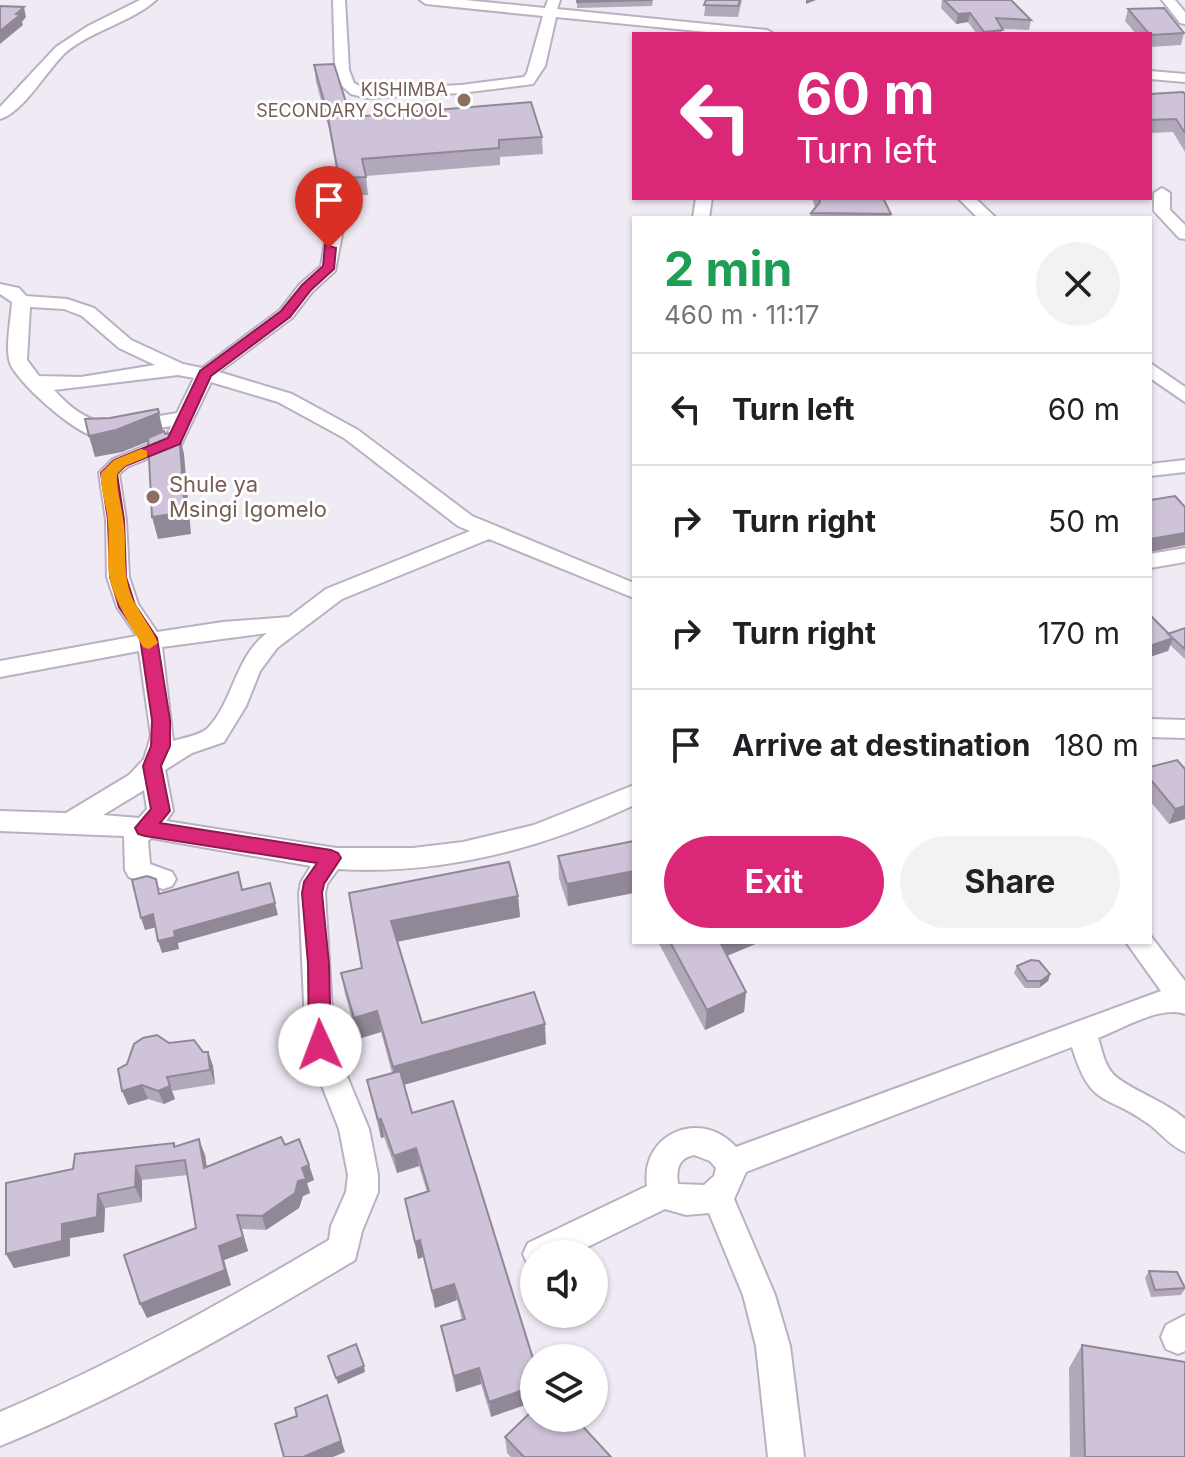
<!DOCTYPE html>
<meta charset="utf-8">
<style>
body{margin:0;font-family:Inter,sans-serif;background:#f2f2f2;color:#202124;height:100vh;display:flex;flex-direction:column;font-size:30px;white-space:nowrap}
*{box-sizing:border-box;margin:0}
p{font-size:26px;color:#757577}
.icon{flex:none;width:44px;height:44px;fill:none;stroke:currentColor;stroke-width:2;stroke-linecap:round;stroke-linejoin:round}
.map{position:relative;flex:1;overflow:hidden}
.side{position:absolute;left:632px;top:216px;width:520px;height:728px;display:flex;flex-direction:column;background:#fff;border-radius:0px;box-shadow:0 2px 6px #0004}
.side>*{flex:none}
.top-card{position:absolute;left:632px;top:32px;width:520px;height:168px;border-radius:0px;box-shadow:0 2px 6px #0004;background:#db2777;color:#fff;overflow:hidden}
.buttons{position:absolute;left:520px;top:1240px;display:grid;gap:16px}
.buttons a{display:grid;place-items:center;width:88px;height:88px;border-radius:50%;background:#fff;box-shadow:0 2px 6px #0004;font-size:40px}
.pin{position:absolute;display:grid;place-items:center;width:68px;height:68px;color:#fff;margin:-82px -34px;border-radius:50% 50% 50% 0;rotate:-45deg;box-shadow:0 0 8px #0007}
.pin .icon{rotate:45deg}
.me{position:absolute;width:88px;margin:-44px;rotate:358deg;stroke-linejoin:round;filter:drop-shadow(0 0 6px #0008)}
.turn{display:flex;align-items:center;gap:28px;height:168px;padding:0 32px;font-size:36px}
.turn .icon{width:104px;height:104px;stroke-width:2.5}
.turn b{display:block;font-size:56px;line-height:68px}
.round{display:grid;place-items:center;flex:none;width:84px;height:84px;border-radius:42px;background:#f2f2f2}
.head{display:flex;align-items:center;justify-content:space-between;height:136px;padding:0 32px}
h1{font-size:48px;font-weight:700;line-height:60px;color:#1e9e55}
.primary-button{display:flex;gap:16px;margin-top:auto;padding:16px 32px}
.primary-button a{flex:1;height:92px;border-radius:48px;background:#db2777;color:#fff;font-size:32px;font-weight:700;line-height:92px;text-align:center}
.primary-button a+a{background:#f2f2f2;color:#202124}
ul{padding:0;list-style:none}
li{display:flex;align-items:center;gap:24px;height:112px;padding:0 32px;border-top:2px solid #e0e0e0}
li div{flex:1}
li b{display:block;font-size:30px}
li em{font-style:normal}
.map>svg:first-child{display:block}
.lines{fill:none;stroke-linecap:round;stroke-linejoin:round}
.minor-casing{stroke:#bab0c2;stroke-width:4}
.minor{fill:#fff;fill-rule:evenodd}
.wall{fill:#b1a8ba}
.shaded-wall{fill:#908897}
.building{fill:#cec3d8;stroke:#908897;stroke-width:2}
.route{fill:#db2777;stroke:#8e194d;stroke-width:2}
.slow{fill:#f59e0b}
.education-dot{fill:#8d6e63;stroke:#fff;stroke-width:3}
.labels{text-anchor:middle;stroke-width:6;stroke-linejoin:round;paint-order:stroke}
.far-education-label{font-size:18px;fill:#785e54;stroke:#fff;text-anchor:end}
.education-label{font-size:22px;fill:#785e54;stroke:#fff;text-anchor:start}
</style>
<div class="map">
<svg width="1185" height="1457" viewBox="0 0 1185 1457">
<rect width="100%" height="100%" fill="#f0eaf4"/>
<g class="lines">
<g class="minor-casing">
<g id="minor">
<path d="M140 0H156C132 22 92 30 65 53 46 71 24 112 0 119V107L56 47 88 26Z"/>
<path d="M333 0H345L349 70 354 83 367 90 461 85 524 77 527 73 543 16 426 4 420 0H465L545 8 548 0H560L557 9 767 30 774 34H727L556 17 545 66 533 84 461 93 367 98 351 94 342 86 335 70Z"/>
<path d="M1162 0H1175L1185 12V24L1180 23Z"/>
<path d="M1150 71 1185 74V82L1150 79Z"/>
<path d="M1162 188 1170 193V210L1185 225V239L1179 238 1154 211V193Z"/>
<path d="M346 197 354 202 344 224 335 271 312 292 292 318 219 372 292 394 358 430 472 516 634 583V598L489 539 342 599 277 648 260 671 246 706 224 742 192 753 165 770 173 811 166 821 336 848H413L463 842 534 825 634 785V805C542 849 441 875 338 869L327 884 325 893 334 1045 369 1129 378 1175V1192L362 1231 355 1260C240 1329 125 1395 0 1446V1412C115 1363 222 1303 329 1240L331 1226 346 1192 348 1175 339 1129 306 1045 299 893 301 882 311 866 151 838 148 841 150 864 172 872 176 879 172 886 163 889 129 877 125 870 124 836 0 831V811L66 813 129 775 144 759 151 736 139 651 0 677V661L137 636 117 607 107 577 106 520 99 473 113 459 166 437 171 426C149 429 120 439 98 437 76 435 17 382 10 363 5 347 11 320 12 302L0 294V284L19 288 26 296 67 299 94 308 131 340 183 364 202 368 280 310 300 284 321 266 328 224 340 199ZM30 307 64 309 82 316 119 348 155 365 81 377 39 376 27 360ZM178 375 194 378 177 413C119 422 98 438 54 390ZM211 382 278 402 344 438 458 526 470 531 326 589 289 617 223 622 157 632 138 604 129 577 126 520 119 474 127 467 181 445ZM267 633C235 657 234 700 208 728 201 735 183 738 173 741L162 647ZM144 790 147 809 139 818 103 815Z"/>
<path d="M696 198H712L709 218H693Z"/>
<path d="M958 198H975L996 218H978Z"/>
<path d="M1150 363 1185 387V402L1150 378Z"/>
<path d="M1185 460V472L1150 476V464Z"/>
<path d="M1185 548V562L1150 568V554Z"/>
<path d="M1150 719 1185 720V738L1150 737Z"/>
<path d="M1150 935 1185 981V1014C1160 1005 1122 1029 1098 1038 1102 1050 1104 1064 1113 1074 1129 1090 1164 1100 1185 1119V1152C1170 1146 1162 1134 1150 1125 1106 1092 1091 1110 1072 1047L746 1172 734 1199 775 1295 790 1346 804 1457H768L756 1346 743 1295 709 1213 686 1215 665 1209 573 1254H534V1267L528 1265 523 1254 528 1243 647 1186C640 1133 701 1108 736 1147L1161 991 1126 942H1150ZM694 1155 710 1161 716 1168 714 1176 704 1185 678 1184C676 1170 678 1158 694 1155Z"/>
<path d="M1185 1315V1351L1178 1354 1166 1349 1161 1337 1166 1325Z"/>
</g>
</g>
<use href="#minor" class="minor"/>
</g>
<g class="wall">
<path d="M577 0H653L652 6 577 8Z"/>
<path d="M706 0H742L738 17 704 16Z"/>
<path d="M942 0H1011L1031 20 1029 30 1002 29V34H977L968 22 956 24 941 8Z"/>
<path d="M1128 9 1184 33 1181 45 1150 47V34H1136L1125 21Z"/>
<path d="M314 65 353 117 542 137 543 154 500 157V165L366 176 368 195H341L329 129 316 82Z"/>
<path d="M1150 94H1185V152L1173 132 1150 133Z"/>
<path d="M812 198H883L891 214V218H810L811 213 815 207Z"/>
<path d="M1185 628V659L1170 645 1168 651V634Z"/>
<path d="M1150 767 1185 769V819L1169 824 1150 801Z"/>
<path d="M634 841 568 906 559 878 558 856Z"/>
<path d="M349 893 518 896 520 917 397 942 422 1023 546 1044 404 1085 412 1113 453 1101 491 1417 481 1384 456 1392 441 1326 462 1320 457 1300 435 1308 423 1257 418 1259 405 1199 427 1192 419 1166 397 1173 384 1137 381 1138 367 1080 392 1073 381 1032 358 1039 345 994 341 973 362 968Z"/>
<path d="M658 942H760L727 956 746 992 744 1012 705 1030Z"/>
<path d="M1017 966 1050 974 1048 981 1039 988H1025L1014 973Z"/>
<path d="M169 1043 203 1052H208L213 1066 215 1084 172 1091 175 1099 164 1104 148 1099 128 1105Z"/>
<path d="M285 1145 309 1165 314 1180 307 1183 310 1193 303 1196 299 1208 266 1230 242 1229 248 1251 224 1260 231 1285 147 1318 196 1228 188 1175 142 1180V1202L105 1208 104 1232 70 1238V1256L14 1268 6 1254V1183L176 1146 205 1155 207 1167Z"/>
<path d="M1149 1271 1185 1289 1181 1295 1151 1297 1145 1278Z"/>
<path d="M1082 1345 1185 1457H1070L1069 1368Z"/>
<path d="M505 1437 611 1457H511L507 1453Z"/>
</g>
<g class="shaded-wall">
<path d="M806 0H816L806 4Z"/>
<path d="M24 7 26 17 22 22 23 25 0 44V31Z"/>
<path d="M970 13 968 22 956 24 958 14Z"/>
<path d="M158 409 164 435 122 452 95 457 89 436Z"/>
<path d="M179 432 184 454 191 534 158 539 152 517Z"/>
<path d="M1185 533V545L1150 552V539Z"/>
<path d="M1173 638 1168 651 1150 657V646Z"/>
<path d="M1185 806V819L1169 824 1175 809Z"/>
<path d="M634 871V893L568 906 567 884Z"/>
<path d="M518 896 520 917 395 942 391 921Z"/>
<path d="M275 903 278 915 178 943 179 949 162 953 158 941 174 931Z"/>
<path d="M153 914 157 927 145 930 141 918Z"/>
<path d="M719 942H760L717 960Z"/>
<path d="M1050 974 1048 981 1039 988 1041 981Z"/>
<path d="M746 992 744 1012 705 1030 707 1010Z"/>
<path d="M377 1011 381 1032 358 1039 354 1018Z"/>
<path d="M545 1024 546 1044 396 1087 393 1067Z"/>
<path d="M208 1052 213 1066 215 1084 210 1070Z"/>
<path d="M142 1085 148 1099 128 1105 122 1091Z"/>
<path d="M170 1086 175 1099 164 1104 158 1091Z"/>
<path d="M381 1119 384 1137 381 1138 378 1120Z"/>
<path d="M199 1139 205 1155 209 1183 204 1168Z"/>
<path d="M416 1148 419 1166 397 1173 394 1156Z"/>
<path d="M309 1165 314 1180 307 1183 310 1193 303 1196 299 1208 266 1230 262 1216 302 1168Z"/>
<path d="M136 1166 142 1180V1202L135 1187Z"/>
<path d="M98 1194 105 1208 104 1232 70 1238V1256L14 1268 6 1254 62 1224Z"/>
<path d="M237 1215 248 1251 224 1260 231 1285 147 1318 140 1304Z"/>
<path d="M420 1240 423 1257 418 1259 415 1242Z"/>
<path d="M454 1284 457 1300 435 1308 432 1291Z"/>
<path d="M364 1366 365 1372 338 1384 336 1378Z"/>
<path d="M479 1368 481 1384 456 1392 454 1376Z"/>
<path d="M534 1386V1402L491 1417 489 1402Z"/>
<path d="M327 1395 345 1452 333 1457H303Z"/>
</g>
<g class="building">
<path d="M577 0H652L577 2Z"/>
<path d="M706 0H740L738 6 704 5Z"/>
<path d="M944 0H1011L1031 20 996 18 1003 30 984 32 970 13 958 14Z"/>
<path d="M0 6 24 7 16 14 20 15 0 31Z"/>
<path d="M1164 8 1184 33 1150 35 1128 9Z"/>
<path d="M334 64 349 112H352L353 117 531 102 542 137 499 140V148L362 159 366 177 339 178 327 112 314 65Z"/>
<path d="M1183 92 1185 94V133L1176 119 1150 120V94Z"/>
<path d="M819 198H883L891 214 811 213 820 202Z"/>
<path d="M158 409 159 413 116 430 89 436 85 419 110 418Z"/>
<path d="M164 431 165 434 179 432 185 512 152 517 148 438Z"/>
<path d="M1175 496 1185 507V533L1150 539V500Z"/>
<path d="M1150 615 1173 638 1150 646Z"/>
<path d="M1185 628V649L1168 634Z"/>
<path d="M1177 760 1185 769V806L1175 809 1150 779V767Z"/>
<path d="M634 841V871L567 884 558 856Z"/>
<path d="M509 862 518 896 391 921 422 1023 534 992 545 1024 393 1067 377 1011 354 1018 341 973 362 968 349 893Z"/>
<path d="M238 872 242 890 270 883 275 903 174 931 175 937 158 941 153 914 141 918 132 880 147 876 156 879 159 894Z"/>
<path d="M670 942H720L746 992 707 1010Z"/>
<path d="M1031 960 1039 961 1050 974 1041 981H1027L1017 966Z"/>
<path d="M157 1035 169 1043 194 1040 203 1052H208L210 1070 167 1077 170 1086 158 1091 142 1085 122 1091 118 1069 127 1064 134 1044 143 1038Z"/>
<path d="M400 1071 412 1113 453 1101 534 1362V1386L489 1402 479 1368 454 1376 441 1326 465 1319 454 1284 432 1291 420 1240 415 1242 405 1199 429 1191 416 1148 394 1156 381 1119 378 1120 367 1080Z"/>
<path d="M281 1137 285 1145 299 1139 309 1165 302 1168 306 1179 298 1181 295 1193 262 1216 237 1215 243 1237 219 1246 225 1270 140 1304 124 1255 196 1228 185 1160 136 1166 135 1187 98 1194 97 1217 62 1224V1241L6 1254V1183L73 1169 75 1154 174 1143V1147L199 1139 204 1168Z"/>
<path d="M1149 1271 1177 1272 1185 1288 1155 1290Z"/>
<path d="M356 1344 364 1366 336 1378 328 1356Z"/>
<path d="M1082 1345 1185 1362V1457H1085Z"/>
<path d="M327 1395 341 1441 303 1457H284L275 1424 297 1416 295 1408Z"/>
<path d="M534 1409V1418H575L611 1457H524L505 1437Z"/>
</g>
<path class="route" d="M325 245 336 248 334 269 311 290 290 317 211 376 180 444 125 466 117 474 124 520 126 577 135 605 157 638 170 720V746L161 766 170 811 160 823 331 850 338 853 341 858 324 884 322 893 329 964 331 1045 328 1052 320 1055 312 1052 309 1045 308 964 302 893 304 882 317 863 145 836 138 834 135 828 151 809 143 766 151 746 152 720 140 638 119 607 110 577 108 520 101 473 114 460 168 438 200 371 281 311 302 285 323 266Z"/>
<path class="slow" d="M141 449 147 451V457L125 466 117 474C116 489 121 503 123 518 128 546 120 579 136 605 143 618 152 629 158 643L149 649 143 647C131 626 116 604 110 580 106 562 110 541 108 523 107 506 100 490 101 473L114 460Z"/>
<g class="education-dot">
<circle cx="464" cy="100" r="8"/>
<circle cx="153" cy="497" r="8"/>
</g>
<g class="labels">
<g class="far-education-label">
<text x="448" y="96">KISHIMBA<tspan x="448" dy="21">SECONDARY SCHOOL</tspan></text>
</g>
<g class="education-label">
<text x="169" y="492">Shule ya<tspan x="169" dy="25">Msingi Igomelo</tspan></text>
</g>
</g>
</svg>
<div class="buttons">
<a><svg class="icon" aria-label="sound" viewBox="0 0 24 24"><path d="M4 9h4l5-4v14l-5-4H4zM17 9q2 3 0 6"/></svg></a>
<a><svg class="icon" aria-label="layers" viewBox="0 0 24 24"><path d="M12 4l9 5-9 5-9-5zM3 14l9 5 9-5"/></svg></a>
</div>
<div class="pin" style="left:329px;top:248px;background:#d93025"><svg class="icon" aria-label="arrive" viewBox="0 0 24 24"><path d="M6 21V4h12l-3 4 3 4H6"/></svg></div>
<svg class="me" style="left:320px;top:1045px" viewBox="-20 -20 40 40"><circle r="19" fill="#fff"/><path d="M0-13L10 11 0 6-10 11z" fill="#db2777"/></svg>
<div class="top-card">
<div class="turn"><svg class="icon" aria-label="left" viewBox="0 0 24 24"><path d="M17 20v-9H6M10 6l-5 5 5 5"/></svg><div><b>60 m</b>Turn left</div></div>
</div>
<section class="side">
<div class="head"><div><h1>2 min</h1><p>460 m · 11:17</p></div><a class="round"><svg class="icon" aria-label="close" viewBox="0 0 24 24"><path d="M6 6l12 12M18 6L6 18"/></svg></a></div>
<ul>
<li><svg class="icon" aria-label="left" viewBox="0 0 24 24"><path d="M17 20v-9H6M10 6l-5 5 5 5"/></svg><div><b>Turn left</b></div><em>60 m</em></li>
<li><svg class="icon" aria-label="right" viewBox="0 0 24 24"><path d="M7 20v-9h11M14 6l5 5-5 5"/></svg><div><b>Turn right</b></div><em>50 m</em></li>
<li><svg class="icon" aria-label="right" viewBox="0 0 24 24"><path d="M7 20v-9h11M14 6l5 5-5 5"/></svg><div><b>Turn right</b></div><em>170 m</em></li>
<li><svg class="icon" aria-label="arrive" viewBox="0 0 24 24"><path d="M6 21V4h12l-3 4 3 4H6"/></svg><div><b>Arrive at destination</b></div><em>180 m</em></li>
</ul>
<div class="primary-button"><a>Exit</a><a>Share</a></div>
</section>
</div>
